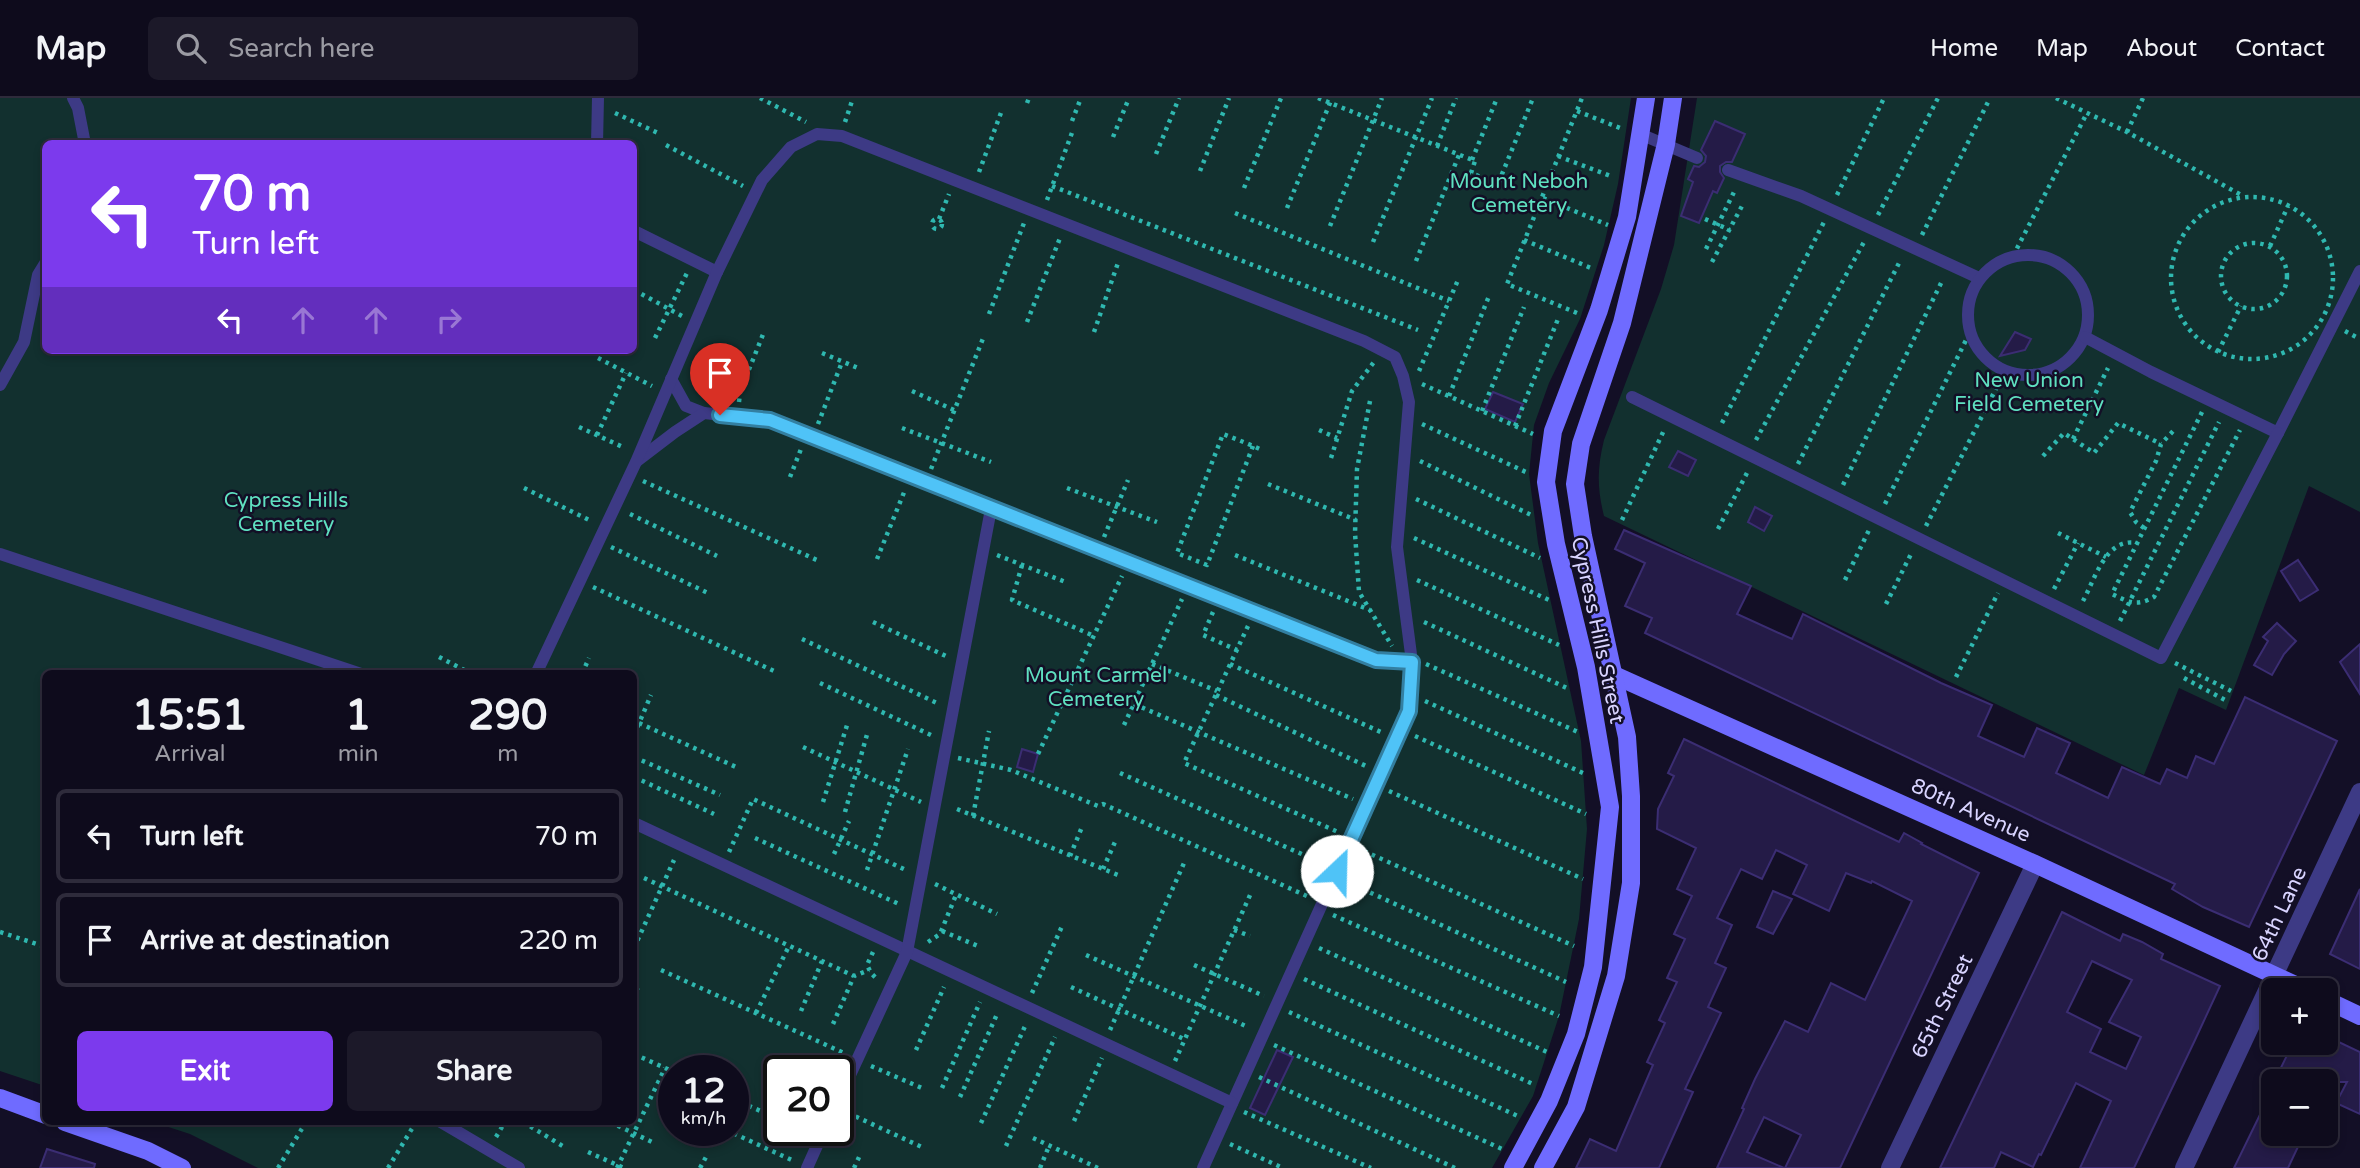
<!DOCTYPE html>
<meta charset="utf-8">
<style>
body{margin:0;font-family:"Varela Round",sans-serif;background:#1c1929;color:#f1f3f6;height:100vh;display:flex;flex-direction:column;font-size:26px;white-space:nowrap}
*{box-sizing:border-box;margin:0}
p{font-size:23px;color:#9b9ba3}
.icon{flex:none;width:38px;height:38px;fill:none;stroke:currentColor;stroke-width:2;stroke-linecap:round;stroke-linejoin:round}
.map{position:relative;flex:1;overflow:hidden}
.panel{position:absolute;left:42px;top:572px;width:595px;height:455px;display:flex;flex-direction:column;background:#0e0b1c;border-radius:10px;box-shadow:0 4px 10px #0003,0 0 0 2px #2e2b3b}
.panel>*{flex:none}
.hud{position:absolute;left:42px;top:42px;width:595px;height:214px;border-radius:10px;box-shadow:0 4px 10px #0003,0 0 0 2px #2e2b3b;background:#7c3aed;color:#fff;overflow:hidden}
.controls{position:absolute;left:2261px;top:880px;display:grid;gap:14px}
.controls a{display:grid;place-items:center;width:77px;height:77px;border-radius:10px;background:#0e0b1c;box-shadow:0 4px 10px #0003,0 0 0 2px #2e2b3b;font-size:35px}
.speed{position:absolute;left:658px;top:957px;display:flex;gap:14px;font-size:35px;font-weight:700;text-align:center}
.speed>*{display:grid;place-content:center;width:91px;height:91px;border-radius:50%;background:#0e0b1c;box-shadow:0 4px 10px #0003,0 0 0 2px #2e2b3b;line-height:1}
.speed small{font-size:18px;font-weight:400}
.speed .limit{border:4px solid #111;border-radius:10px;background:#fff;color:#111}
.pin{position:absolute;display:grid;place-items:center;width:60px;height:60px;color:#fff;margin:-72px -30px;border-radius:50% 50% 50% 0;rotate:-45deg;box-shadow:0 0 7px #0007}
.pin .icon{rotate:45deg}
.me{position:absolute;width:77px;margin:-38px;rotate:24deg;stroke-linejoin:round;filter:drop-shadow(0 0 5px #0008)}
.turn{display:flex;align-items:center;gap:24px;height:147px;padding:0 35px;font-size:32px}
.turn .icon{width:91px;height:91px;stroke-width:2.5}
.turn b{display:block;font-size:49px;line-height:60px}
.lanes{display:flex;align-items:center;height:66px;padding:0 35px;background:#0003;justify-content:center;gap:35px;direction:ltr}
.lanes .off{opacity:.35}
.eta{display:flex;justify-content:space-evenly;align-items:center;height:119px;text-align:center}
.eta b{font-size:42px;font-weight:700;line-height:49px}
.cta{display:flex;gap:14px;margin-top:auto;padding:14px 35px}
.cta a{flex:1;height:80px;border-radius:10px;background:#7c3aed;color:#fff;font-size:28px;font-weight:700;line-height:80px;text-align:center}
.cta a+a{background:#1c1929;color:#f1f3f6}
ul{padding:0;list-style:none}
li{display:flex;align-items:center;gap:21px;height:94px;margin:0 14px 10px;padding:0 21px;border:4px solid #2e2b3b;border-radius:10px}
li div{flex:1}
li b{display:block;font-size:26px}
li em{font-style:normal}
header{display:flex;align-items:center;gap:42px;box-sizing:border-box;height:98px;padding:0 35px;background:#0e0b1c;border-bottom:2px solid #2e2b3b}
header strong{font-size:33px}
nav{display:flex;gap:38px;margin-inline-start:auto;font-size:24px}
.search{width:490px;height:63px;background:#1c1929;display:flex;align-items:center;gap:18px;box-sizing:border-box;padding:0 24px;border-radius:10px;color:#9b9ba3;font-size:26px}
.map>svg:first-child{display:block}
.green{fill:#12302f;fill-rule:evenodd}
.building{fill:#241b47;stroke:#3b2d73;stroke-width:2;fill-rule:evenodd}
.lines{fill:none;stroke-linecap:round;stroke-linejoin:round}
.path{stroke:#2fb8b0;stroke-width:4.5;stroke-dasharray:3.5 5;stroke-linecap:butt}
.lane{stroke:#3d3a85;stroke-width:12}
.street{stroke:#3d3a85;stroke-width:18}
.secondary{stroke:#6f6bff;stroke-width:18}
.route-casing{stroke:#337fa1;stroke-width:18}
.route{stroke:#4fc3f7;stroke-width:12}
.labels{text-anchor:middle;stroke-width:5;stroke-linejoin:round;paint-order:stroke}
.park-label{font-size:21px;fill:#5fe0c0;stroke:#130f26}
.street-label{font-size:21px;fill:#d9d4ff;stroke:#130f26}
</style>
<header>
<strong>Map</strong>
<div class="search"><svg class="icon" aria-label="search" viewBox="0 0 24 24"><circle cx="10" cy="10" r="6"/><path d="M15 15l6 6"/></svg>Search here</div>
<nav><a>Home</a><a>Map</a><a>About</a><a>Contact</a></nav>
</header>
<div class="map">
<svg width="2360" height="1070" viewBox="0 0 2360 1070">
<rect width="100%" height="100%" fill="#130f26"/>
<g class="green">
<path d="M0 0H1631L1618 86 1604 147 1580 221 1549 285 1534 327 1529 376 1538 445 1581 643 1587 731 1579 821 1559 918 1533 998 1492 1070H258L190 1036 153 1024H634V576H46L45 988 0 973ZM46 46H634V252H46ZM674 973H733V1032H674ZM779 973H838V1032H779Z"/>
<path d="M1697 0H2360V414L2309 388 2226 612 2179 590 2144 677 1604 418C1597 390 1597 370 1604 342L1661 191 1674 147Z"/>
</g>
<g class="building">
<path d="M1715 23 1745 36 1732 64H1726L1720 68V74L1724 80 1717 95 1713 93 1699 125 1681 118 1693 84 1688 81 1694 68 1699 69 1705 64 1706 58 1701 52Z"/>
<path d="M2015 234 2031 241 2025 252 2000 258Z"/>
<path d="M1493 294 1523 306 1515 324 1485 311Z"/>
<path d="M1678 353 1696 362 1688 378 1669 369Z"/>
<path d="M1755 409 1772 418 1764 433 1748 424Z"/>
<path d="M1624 432 1751 488 1737 516 1792 541 1803 516 1941 585 1992 607 1978 638 2024 659 2037 630 2070 645 2056 675 2108 700 2122 669 2160 686 2167 671 2187 680 2196 658 2214 666 2245 599 2337 643 2249 829 2203 809 2172 791 2175 786 1645 535 1652 520 1625 508 1645 465 1615 451Z"/>
<path d="M2298 462 2318 492 2300 503 2281 473Z"/>
<path d="M2277 525 2296 543 2284 556 2272 577 2254 567 2268 543 2263 539Z"/>
<path d="M2360 546V596L2340 564Z"/>
<path d="M1684 641 1899 744 1904 735 1922 745 1921 746 1979 775 1840 1070H1785L1801 1037 1764 1019 1747 1054 1784 1070H1717L1744 1011 1742 1010 1755 981 1785 923 1808 934 1831 885 1865 902 1912 803 1872 783 1871 785 1846 775 1829 813 1793 796 1807 767 1776 752 1762 781 1741 771 1717 820 1732 827 1715 865 1726 870 1708 909 1721 915 1685 991 1693 994 1659 1070H1576L1590 1041 1616 1053 1653 967 1647 964 1665 925 1659 922 1677 884 1667 880 1685 841 1674 836 1692 798 1677 791 1696 750 1657 731 1658 711 1674 678 1668 675Z"/>
<path d="M1022 651 1038 656 1033 674 1017 669Z"/>
<path d="M2360 791V871L2330 856Z"/>
<path d="M1773 793 1792 801 1773 836 1757 829Z"/>
<path d="M2062 814 2120 843 2123 836 2142 844 2163 856 2161 861 2220 888 2195 942 2134 1070H2080L2111 1003 2076 985 2041 1057 2039 1056 2033 1069 2001 1054 1994 1070H1940ZM2092 863 2132 882 2109 924 2141 939 2126 971 2090 954 2101 931 2067 914Z"/>
<path d="M2326 938 2360 954V1016L2336 1005 2347 984H2274L2293 945H2326Z"/>
<path d="M1277 952 1293 959 1265 1017 1250 1010Z"/>
<path d="M2273 990V1036H2304L2288 1070H2234Z"/>
<path d="M47 1051 95 1066 94 1070H40Z"/>
</g>
<g class="lines">
<g class="path">
<path d="M760 0 806 24"/>
<path d="M1318 0 1475 63 1471 75 1498 86 1533 0"/>
<path d="M2056 0 2127 34 2243 98"/>
<path d="M1027 5 1029 0"/>
<path d="M1577 13 1620 30"/>
<path d="M615 15 658 35"/>
<path d="M1072 23 1081 0"/>
<path d="M845 24 853 0"/>
<path d="M2127 34 2143 0"/>
<path d="M1113 39 1129 0"/>
<path d="M666 47 743 88"/>
<path d="M1437 48 1456 0"/>
<path d="M1156 56 1179 0"/>
<path d="M1558 58 1613 79"/>
<path d="M1472 62 1497 0"/>
<path d="M1200 73 1229 0"/>
<path d="M979 74 1002 12"/>
<path d="M1052 88 1418 232"/>
<path d="M1244 90 1281 0"/>
<path d="M1837 97 1884 0"/>
<circle cx="2252" cy="180" r="81"/>
<path d="M1543 100 1608 127"/>
<path d="M1047 102 1073 32"/>
<path d="M1287 110 1332 0"/>
<path d="M1235 115 1449 203"/>
<path d="M1878 117 1938 0"/>
<circle cx="937" cy="126" r="5"/>
<path d="M939 121 949 96"/>
<path d="M1705 121 1730 132"/>
<path d="M1330 128 1382 0"/>
<path d="M1922 137 1990 0"/>
<path d="M1524 142 1591 170"/>
<path d="M1373 144 1432 0"/>
<circle cx="2254" cy="178" r="33"/>
<path d="M2270 148 2288 108"/>
<path d="M1706 151 1735 92"/>
<path d="M2013 158 2087 15"/>
<path d="M1416 163 1459 57"/>
<path d="M1712 164 1742 108"/>
<path d="M634 192 682 218"/>
<path d="M1577 215 1507 186 1582 0"/>
<path d="M989 216 1024 125"/>
<path d="M1027 224 1060 140"/>
<path d="M2345 233 2360 241"/>
<path d="M1094 234 1119 162"/>
<path d="M655 240 687 175"/>
<path d="M2218 254 2241 208"/>
<path d="M822 255 858 270"/>
<path d="M598 260 652 288"/>
<path d="M1419 273 1458 182"/>
<path d="M1422 286 1533 336"/>
<path d="M912 293 954 312"/>
<path d="M1449 298 1489 198"/>
<path d="M1370 303 1357 371 1355 435 1359 494 1392 548"/>
<path d="M739 304 740 294 764 234"/>
<path d="M1482 313 1524 209"/>
<path d="M2202 314 2112 496C2129 504 2136 509 2154 499L2240 332"/>
<path d="M1722 325 1824 124"/>
<path d="M818 326 842 264"/>
<path d="M1422 326 1528 375"/>
<path d="M1515 328 1558 221"/>
<path d="M579 329 625 350"/>
<path d="M902 330 991 364"/>
<path d="M1319 332 1337 340"/>
<path d="M597 337 626 275"/>
<path d="M2073 341 2108 270"/>
<path d="M1756 342 1864 144"/>
<path d="M1253 348 1207 467 1177 455 1223 336C1236 341 1249 346 1262 352"/>
<path d="M2043 358 2064 335 2094 355 2118 325 2161 346"/>
<path d="M1331 360 1352 293 1374 264"/>
<path d="M1420 363 1531 417"/>
<path d="M1798 366 1901 161"/>
<path d="M931 371 984 238"/>
<path d="M790 379 801 351"/>
<path d="M643 383 819 463"/>
<path d="M1268 386 1356 422"/>
<path d="M1843 387 1943 181"/>
<path d="M524 390 591 423"/>
<path d="M1067 390 1157 424"/>
<path d="M1416 401 1540 460"/>
<path d="M1885 406 1970 234"/>
<path d="M630 416 717 458"/>
<path d="M1622 422 1665 330"/>
<path d="M1926 428 2005 273"/>
<path d="M2144 430 2136 424 2130 414 2156 363 2161 346 2176 330"/>
<path d="M1718 431 1748 373"/>
<path d="M2058 435 2106 459"/>
<path d="M1104 439 1128 382"/>
<path d="M1414 440 1549 502"/>
<path d="M611 449 708 495"/>
<path d="M997 457 1068 485"/>
<path d="M1235 457 1370 512"/>
<path d="M877 461 905 392"/>
<path d="M1022 467 1012 502 1094 538"/>
<path d="M1417 482 1559 547"/>
<path d="M1845 482 1869 432"/>
<path d="M593 489 774 573"/>
<path d="M2054 491 2078 445"/>
<path d="M2083 503C2095 481 2106 439 2137 445"/>
<path d="M1886 506 1912 454"/>
<path d="M1213 514 1203 537 1237 552"/>
<path d="M2120 523 2219 324"/>
<path d="M873 524 948 559"/>
<path d="M1424 524 1569 591"/>
<path d="M1248 528 1184 665 1338 734"/>
<path d="M802 541 939 606"/>
<path d="M439 559 472 576"/>
<path d="M2175 565 2231 593"/>
<path d="M1152 566 1217 593"/>
<path d="M1230 566 1383 635"/>
<path d="M1426 566 1578 634"/>
<path d="M582 576 589 560"/>
<path d="M621 576 622 574"/>
<path d="M1956 579 1998 495"/>
<path d="M2184 580 2225 602"/>
<path d="M820 585 933 638"/>
<path d="M1216 597 1368 669"/>
<path d="M1425 603 1583 675"/>
<path d="M1134 606 1353 701"/>
<path d="M639 625 736 669"/>
<path d="M1124 627 1182 501"/>
<path d="M634 637 651 597"/>
<path d="M1415 638 1586 716"/>
<path d="M803 649 921 704"/>
<path d="M1038 656 1122 478"/>
<path d="M634 659 720 697"/>
<path d="M958 660 1011 672 1098 708 1103 706 1309 799"/>
<path d="M1120 675 1324 766"/>
<path d="M634 679 714 716"/>
<path d="M1389 693 1583 781"/>
<path d="M823 704 848 624"/>
<path d="M957 711 1118 777"/>
<path d="M845 714 868 633"/>
<path d="M973 718 989 633"/>
<path d="M755 740 901 807"/>
<path d="M1364 753 1574 848"/>
<path d="M729 754 753 701 908 773"/>
<path d="M834 756 849 723"/>
<path d="M1070 758 1082 729"/>
<path d="M1103 771 1115 744"/>
<path d="M867 772 908 651"/>
<path d="M644 780 854 878"/>
<path d="M1347 784 1566 884"/>
<path d="M935 786 997 816"/>
<path d="M1333 817 1559 918"/>
<path d="M1234 832 1250 838"/>
<path d="M942 833 978 848"/>
<path d="M0 834 46 849"/>
<path d="M928 844 940 836 956 797"/>
<path d="M634 850 674 762"/>
<path d="M1319 850 1547 954"/>
<path d="M873 854 867 867 871 875 878 882"/>
<path d="M1086 857 1248 929"/>
<path d="M1194 867 1264 898"/>
<path d="M661 872 844 955"/>
<path d="M1304 881 1535 987"/>
<path d="M1071 889 1184 941"/>
<path d="M1032 895 1063 826"/>
<path d="M634 898 638 890"/>
<path d="M801 913 822 863"/>
<path d="M1289 914 1520 1019"/>
<path d="M756 915 789 848"/>
<path d="M833 926 854 878 869 872"/>
<path d="M1110 932 1184 765"/>
<path d="M1274 947 1502 1051"/>
<path d="M916 952 944 889"/>
<path d="M634 956 674 974"/>
<path d="M1175 963 1251 795"/>
<path d="M871 968 922 990"/>
<path d="M1259 979 1455 1070"/>
<path d="M942 990 980 904"/>
<path d="M960 999 998 914"/>
<path d="M733 1001 779 1021"/>
<path d="M1244 1014 1371 1070"/>
<path d="M848 1015 924 1050"/>
<path d="M1074 1023 1102 960"/>
<path d="M523 1024 566 1050"/>
<path d="M594 1024 596 1025"/>
<path d="M610 1024 654 1045"/>
<path d="M981 1025 1026 926"/>
<path d="M726 1032 794 1063"/>
<path d="M496 1039 505 1024"/>
<path d="M1033 1040 1098 1070"/>
<path d="M1230 1046 1283 1070"/>
<path d="M1006 1048 1055 939"/>
<path d="M588 1054 624 1070"/>
<path d="M278 1070 306 1024"/>
<path d="M388 1070 416 1024"/>
<path d="M617 1070 665 970"/>
<path d="M700 1070 706 1059"/>
<path d="M854 1070 860 1057"/>
<path d="M1040 1070 1049 1048"/>
</g>
<g class="lane">
<path d="M73 0 78 10 85 46"/>
<path d="M1640 36 1697 60"/>
<path d="M597 46 598 0"/>
<path d="M1728 72 1801 98 1979 180"/>
<path d="M634 133 717 174"/>
<circle cx="2028" cy="217" r="60"/>
<path d="M2085 239 2151 274 2278 335 2360 173"/>
<path d="M671 281 686 308 704 315"/>
<path d="M0 287 24 244 38 177 46 164"/>
<path d="M1632 299 2161 560 2278 335"/>
<path d="M637 363 675 334 704 315 770 322 1376 562 1412 564"/>
<path d="M0 456 361 576"/>
<path d="M536 576 636 364 717 174 762 82 791 49 817 36 842 38 1364 243 1395 259 1403 278 1409 304 1397 449 1412 564 1409 613 1203 1070"/>
<path d="M634 725 1232 1005"/>
<path d="M838 1003 907 854 991 411"/>
<path d="M441 1024 519 1070"/>
<path d="M807 1070 824 1032"/>
</g>
<g class="street">
<path d="M1890 1070 2035 766"/>
<path d="M2184 1070 2360 694"/>
</g>
<g class="secondary">
<path d="M1614 577 2035 766 2306 892"/>
<path d="M2326 902 2360 918"/>
<path d="M0 1000 46 1017"/>
<path d="M65 1024 148 1053 182 1070"/>
<path d="M1513 1070 1549 1003 1576 936 1593 869 1610 709 1586 569 1556 446 1546 384 1553 333 1599 212 1627 119 1646 0"/>
<path d="M1543 1070 1576 1009 1616 878 1631 785V698L1627 639 1583 438 1575 386 1581 346 1622 225 1666 46 1673 0"/>
</g>
</g>
<g class="lines">
<g class="route-casing">
<path id="route" d="M720 317 770 322 1376 562 1412 564 1409 613 1337 773"/>
</g>
<use href="#route" class="route"/>
</g>
<g class="labels">
<g class="park-label">
<text x="1519" y="90">Mount Neboh<tspan x="1519" dy="24">Cemetery</tspan></text>
<text x="2029" y="289">New Union<tspan x="2029" dy="24">Field Cemetery</tspan></text>
<text x="286" y="409">Cypress Hills<tspan x="286" dy="24">Cemetery</tspan></text>
<text x="1096" y="584">Mount Carmel<tspan x="1096" dy="24">Cemetery</tspan></text>
</g>
<g class="street-label">
<text transform="translate(1598 532) rotate(78)" y="7">Cypress Hills Street</text>
<text transform="translate(1971 712) rotate(24)" y="7">80th Avenue</text>
<text transform="translate(2279 816) rotate(-65)" y="7">64th Lane</text>
<text transform="translate(1942 908) rotate(-64)" y="7">65th Street</text>
</g>
</g>
</svg>
<div class="controls">
<a>+</a>
<a>−</a>
</div>
<div class="speed"><div>12<small>km/h</small></div><div class="limit">20</div></div>
<div class="pin" style="left:720px;top:317px;background:#d93025"><svg class="icon" aria-label="arrive" viewBox="0 0 24 24"><path d="M6 21V4h12l-3 4 3 4H6"/></svg></div>
<svg class="me" style="left:1337px;top:773px" viewBox="-20 -20 40 40"><circle r="19" fill="#fff"/><path d="M0-13L10 11 0 6-10 11z" fill="#4fc3f7"/></svg>
<div class="hud">
<div class="turn"><svg class="icon" aria-label="left" viewBox="0 0 24 24"><path d="M17 20v-9H6M10 6l-5 5 5 5"/></svg><div><b>70 m</b>Turn left</div></div>
<div class="lanes"><svg class="icon" aria-label="left" viewBox="0 0 24 24"><path d="M17 20v-9H6M10 6l-5 5 5 5"/></svg><svg class="icon off" aria-label="ahead" viewBox="0 0 24 24"><path d="M12 20V5M6 11l6-6 6 6"/></svg><svg class="icon off" aria-label="ahead" viewBox="0 0 24 24"><path d="M12 20V5M6 11l6-6 6 6"/></svg><svg class="icon off" aria-label="right" viewBox="0 0 24 24"><path d="M7 20v-9h11M14 6l5 5-5 5"/></svg></div>
</div>
<section class="panel">
<div class="eta">
<div><b>15:51</b><p>Arrival</p></div>
<div><b>1</b><p>min</p></div>
<div><b>290</b><p>m</p></div>
</div>
<ul>
<li><svg class="icon" aria-label="left" viewBox="0 0 24 24"><path d="M17 20v-9H6M10 6l-5 5 5 5"/></svg><div><b>Turn left</b></div><em>70 m</em></li>
<li><svg class="icon" aria-label="arrive" viewBox="0 0 24 24"><path d="M6 21V4h12l-3 4 3 4H6"/></svg><div><b>Arrive at destination</b></div><em>220 m</em></li>
</ul>
<div class="cta"><a>Exit</a><a>Share</a></div>
</section>
</div>
